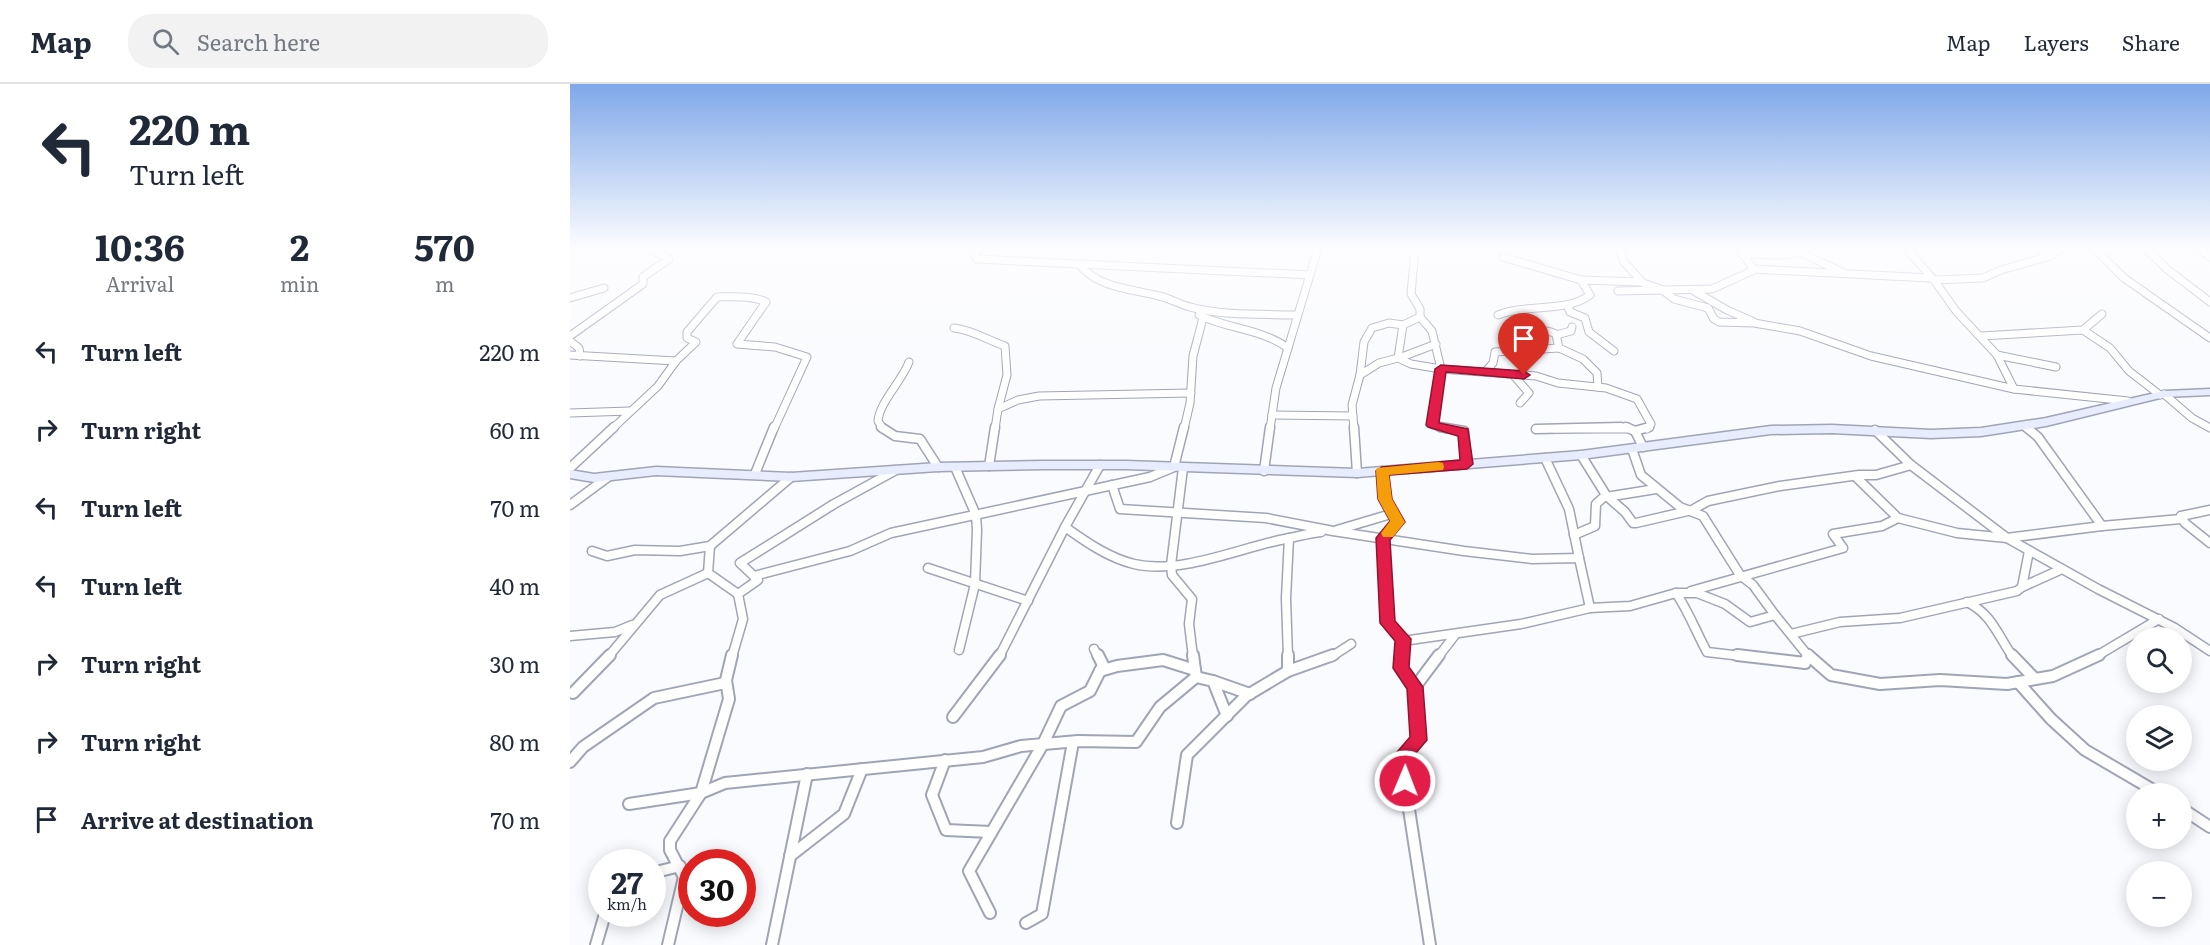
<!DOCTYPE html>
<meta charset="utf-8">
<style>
body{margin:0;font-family:Literata,serif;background:#f2f2f3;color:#1f2937;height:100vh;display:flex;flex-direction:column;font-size:22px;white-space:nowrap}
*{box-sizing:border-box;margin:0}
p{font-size:20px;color:#747a83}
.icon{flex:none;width:33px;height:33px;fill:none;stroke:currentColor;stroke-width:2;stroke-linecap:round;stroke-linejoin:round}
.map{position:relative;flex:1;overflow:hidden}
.side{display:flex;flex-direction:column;background:#fff;width:570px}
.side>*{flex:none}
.guide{background:#fff;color:#1f2937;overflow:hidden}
.controls{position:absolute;left:1556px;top:543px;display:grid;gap:12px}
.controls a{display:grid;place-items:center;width:66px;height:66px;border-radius:50%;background:#fff;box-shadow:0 3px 15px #0003;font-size:30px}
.speed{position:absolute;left:18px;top:765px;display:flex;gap:12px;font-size:30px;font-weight:700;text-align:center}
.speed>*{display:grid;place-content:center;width:78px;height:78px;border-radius:50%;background:#fff;box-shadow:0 3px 15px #0003;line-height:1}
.speed small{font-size:15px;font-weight:400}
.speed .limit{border:9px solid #d22;background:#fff;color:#111}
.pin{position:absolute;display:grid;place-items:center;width:51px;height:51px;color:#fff;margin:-62px -26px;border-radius:50% 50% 50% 0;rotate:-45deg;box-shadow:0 0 6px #0007}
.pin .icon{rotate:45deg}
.me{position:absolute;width:66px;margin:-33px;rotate:1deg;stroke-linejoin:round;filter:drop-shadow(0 0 4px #0008)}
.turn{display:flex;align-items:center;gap:21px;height:126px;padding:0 30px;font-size:27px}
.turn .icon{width:78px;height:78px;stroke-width:2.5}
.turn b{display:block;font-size:42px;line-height:51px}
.eta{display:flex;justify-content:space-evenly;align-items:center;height:102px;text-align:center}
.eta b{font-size:36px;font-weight:700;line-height:42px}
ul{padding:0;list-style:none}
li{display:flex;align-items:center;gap:18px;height:78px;padding:0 30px}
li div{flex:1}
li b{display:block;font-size:22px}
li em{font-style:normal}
header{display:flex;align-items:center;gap:36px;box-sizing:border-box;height:84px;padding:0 30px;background:#fff;border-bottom:2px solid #e0e1e3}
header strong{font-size:28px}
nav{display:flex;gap:33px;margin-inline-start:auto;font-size:21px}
.search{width:420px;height:54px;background:#f2f2f3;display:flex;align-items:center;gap:15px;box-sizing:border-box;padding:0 21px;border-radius:24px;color:#747a83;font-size:22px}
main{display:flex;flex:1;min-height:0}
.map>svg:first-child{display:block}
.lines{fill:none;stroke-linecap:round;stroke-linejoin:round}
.street-far2-casing{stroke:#a0a5b6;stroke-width:9}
.street-far1-casing{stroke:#a0a5b6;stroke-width:11}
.street-casing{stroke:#a0a5b6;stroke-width:14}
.secondary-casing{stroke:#a0a5b6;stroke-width:3}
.street-far2{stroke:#fff;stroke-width:7}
.street-far1{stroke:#fff;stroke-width:8}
.street{stroke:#fff;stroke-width:10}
.secondary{fill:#e8edfe;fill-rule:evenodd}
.route{fill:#e11d48;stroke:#92132f;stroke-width:1.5}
.slow{fill:#f59e0b}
</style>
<header>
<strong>Map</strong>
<div class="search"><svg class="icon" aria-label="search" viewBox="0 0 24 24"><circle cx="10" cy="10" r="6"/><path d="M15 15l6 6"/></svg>Search here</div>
<nav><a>Map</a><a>Layers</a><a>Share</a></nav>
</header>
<main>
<section class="side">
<div class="guide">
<div class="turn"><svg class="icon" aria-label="left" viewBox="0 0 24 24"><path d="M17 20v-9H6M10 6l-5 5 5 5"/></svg><div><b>220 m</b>Turn left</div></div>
</div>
<div class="eta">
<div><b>10:36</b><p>Arrival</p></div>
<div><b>2</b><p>min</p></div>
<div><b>570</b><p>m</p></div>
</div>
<ul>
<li><svg class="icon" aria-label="left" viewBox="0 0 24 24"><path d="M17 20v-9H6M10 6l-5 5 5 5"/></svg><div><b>Turn left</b></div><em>220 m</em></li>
<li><svg class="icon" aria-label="right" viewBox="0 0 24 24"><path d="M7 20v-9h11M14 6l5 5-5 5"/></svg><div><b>Turn right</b></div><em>60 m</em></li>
<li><svg class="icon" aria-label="left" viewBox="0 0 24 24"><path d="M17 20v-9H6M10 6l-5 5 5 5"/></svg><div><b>Turn left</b></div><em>70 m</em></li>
<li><svg class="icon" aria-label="left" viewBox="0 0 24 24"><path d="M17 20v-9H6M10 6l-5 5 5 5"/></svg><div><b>Turn left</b></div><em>40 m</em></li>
<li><svg class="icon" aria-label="right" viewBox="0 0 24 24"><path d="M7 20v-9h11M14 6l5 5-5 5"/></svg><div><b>Turn right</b></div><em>30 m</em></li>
<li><svg class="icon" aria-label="right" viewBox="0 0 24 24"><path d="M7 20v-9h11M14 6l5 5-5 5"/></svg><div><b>Turn right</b></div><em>80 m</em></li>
<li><svg class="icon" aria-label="arrive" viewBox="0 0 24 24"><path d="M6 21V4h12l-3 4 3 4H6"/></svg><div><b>Arrive at destination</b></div><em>70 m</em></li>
</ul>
</section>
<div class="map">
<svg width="1640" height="861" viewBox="0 0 1640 861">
<rect width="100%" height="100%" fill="#fafbfe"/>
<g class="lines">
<g class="street-far2-casing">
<g id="street-far2">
<path d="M409 164 404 171 407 175 509 180C527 204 562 205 589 212 599 214 609 220 620 223 653 232 691 230 726 231"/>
<path d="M1049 164 1054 178 1073 199 1091 205 1104 215 1138 224 1144 235 1149 238 1184 239 1230 247 1301 272 1444 305"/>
<path d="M1336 164 1364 196 1386 227 1427 271 1444 305 1558 317"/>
<path d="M1469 164 1480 172"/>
<path d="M1524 164 1554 194 1640 254"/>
<path d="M1575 164 1597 185 1640 218"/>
<path d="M1628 164 1640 173"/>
<path d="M1173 170 1214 171 1230 168 1274 189"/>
<path d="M933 173 1011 196"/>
<path d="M509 180 740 191"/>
<path d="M1183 185 1360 194"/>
<path d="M1364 196 1413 194 1431 186 1480 172 1493 164"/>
<path d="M1048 207 1142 205 1184 186 1169 164"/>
<path d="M1124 207 1157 226 1184 238"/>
<path d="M0 214 34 204"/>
<path d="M1001 220 998 223 1000 228 1015 234 1019 248 1044 267"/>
<path d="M629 231C658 245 692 245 718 264"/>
<path d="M928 231C959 219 996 229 1020 211L1011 196 1072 198"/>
<path d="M1002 243 1001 247 986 251 989 264 1013 275 1027 289 1028 303"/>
<path d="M384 244C403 246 417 256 435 262L437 291 428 325"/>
<path d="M1513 246 1532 230"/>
<path d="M0 252 73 200V193L99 175 86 168V164"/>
<path d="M1411 252 1513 246 1540 264 1559 287 1590 311"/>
<path d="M949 256C961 247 974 243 988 251"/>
<path d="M0 257 9 264 10 272"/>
<path d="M0 271 106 277"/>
<path d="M1427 271 1486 283"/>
<path d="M828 274 841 280 871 285 862 247 850 233"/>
<path d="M829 274 866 260"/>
<path d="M915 288 923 279 925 268 989 264"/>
<path d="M790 291 794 258 802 244 819 239 833 241"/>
<path d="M948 291 945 293 959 309 950 319"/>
<path d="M1594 310 1622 334 1640 344"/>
<path d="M0 329 60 327"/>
<path d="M702 331 783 332"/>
<path d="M1455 342 1458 345"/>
<path d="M42 345 88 302 106 277 126 258 117 254V248L147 213C163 213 181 211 196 218L167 260 205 263 237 273 204 345"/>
<path d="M313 345 308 337C309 319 332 297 339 278"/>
<path d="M425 345 428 325 448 316 469 312 621 309"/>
<path d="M614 345 620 319 623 272 633 234"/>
<path d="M700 345 706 304 748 164"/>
<path d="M784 345 782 321 790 291 809 279 828 274 833 241 850 233V225L841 210 845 164"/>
<path d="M875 345 863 341 871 285 966 292 988 299 1036 304 1067 315 1081 340 1077 345"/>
<path d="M984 345H1060"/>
</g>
</g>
<g class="street-far1-casing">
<g id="street-far1">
<path d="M311 343 325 352 350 355 368 383"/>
<path d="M784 343 787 389"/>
<path d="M870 343 894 347 897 380"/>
<path d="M1056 343 1065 347"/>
<path d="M966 345 1051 343"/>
<path d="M1305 346 1341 381 1437 454 1528 505 1605 544 1640 567"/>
<path d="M1073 363 1065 347 1079 343"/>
<path d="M1062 365 1071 391 1110 423 1133 432 1170 491 1183 501 1205 531"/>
<path d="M975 374 999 425 1009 474"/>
<path d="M419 382 425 343"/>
<path d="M385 383 406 431 407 446 405 500 389 566"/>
<path d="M0 384 44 343"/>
<path d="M613 384 601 481 602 491 622 515 619 540 623 573"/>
<path d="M694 387 700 343"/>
<path d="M812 387 815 415 828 438 813 455 817 539 833 555 832 573"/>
<path d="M185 390 204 343"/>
<path d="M542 401 550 425 696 434 763 447 894 467 962 475 1009 474 1020 524 1060 522 1106 509H1127L1155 520 1180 538 1205 531 1239 573"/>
<path d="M1036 413 1086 405"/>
<path d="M1039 414 1055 428 1063 439H1066L1122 426 1138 417 1210 402 1289 391H1306L1341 381"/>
<path d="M0 421 38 393"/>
<path d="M1640 426 1611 432 1615 439 1640 459"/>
<path d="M1328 434 1387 449 1437 454 1532 442 1468 353 1456 343"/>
<path d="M1532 442 1611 435"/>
<path d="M495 443C516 458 539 474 564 480 610 491 669 464 715 455 727 453 739 449 751 448"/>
<path d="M767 446 821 430"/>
<path d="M1004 451 1025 442 1026 420 1036 411 1011 371"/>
<path d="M140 462 138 489 168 510"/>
<path d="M22 467 37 472 65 466 110 467 140 462 221 393"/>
<path d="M358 484 458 517"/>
<path d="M184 492 280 467 321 449 580 393 604 383 614 343"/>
<path d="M1452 503 1492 485"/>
<path d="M1121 507 1273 464 1263 450 1312 442 1328 434 1285 392"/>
<path d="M1106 509C1119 528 1126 548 1137 568L1180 573"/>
<path d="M1397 518C1422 530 1428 552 1443 573"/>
<path d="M1221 550 1270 538 1330 534 1447 507 1452 503 1459 467"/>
<path d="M0 552 45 548 62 541"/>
<path d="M833 557 951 540 1020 524"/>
<path d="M524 565 528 573"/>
<path d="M38 573 90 511 138 489"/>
<path d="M162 573 173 535 168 510 188 496 170 479 264 420 326 386"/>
<path d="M429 573 495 443 530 381"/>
<path d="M718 573 716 514 719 454"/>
<path d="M761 573 781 560"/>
<path d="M868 573 885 551"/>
<path d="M1237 573 1238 570"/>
<path d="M1525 573 1589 535"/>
</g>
</g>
<g class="street-casing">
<g id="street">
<path d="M718 571V587"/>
<path d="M832 571 831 584 845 603 848 656 831 674 860 861"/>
<path d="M1167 571 1235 579 1238 571"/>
<path d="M1238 571 1261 591 1310 600 1370 596 1437 600 1483 592 1529 571"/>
<path d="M1442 571 1465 595"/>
<path d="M530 587 547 582 593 576 625 586"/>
<path d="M626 593 643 597 657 632"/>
<path d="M643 597 680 610"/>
<path d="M1448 598 1481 635 1515 666 1590 710"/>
<path d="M845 603 869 571"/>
<path d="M3 609 40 571"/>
<path d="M383 633 430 571"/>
<path d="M375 676 362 711 376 746 421 748"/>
<path d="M0 678 13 663 84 614 155 599"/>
<path d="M59 720 131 709 155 699 413 673 451 662 508 657 566 658 590 623 626 593 623 571"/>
<path d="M1611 724 1640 743"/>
<path d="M607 739 617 671 676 612 718 587 763 571"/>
<path d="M220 772 274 730 292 685"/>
<path d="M82 789 110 782"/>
<path d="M420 829 399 787 473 660 491 622 520 607 533 581 528 571"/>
<path d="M456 839 472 830 503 658"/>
<path d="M26 861 35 830"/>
<path d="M98 861 114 793 100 766V757L131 709 159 615 156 596 162 571"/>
<path d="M202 861 237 690"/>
</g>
</g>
<g class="secondary-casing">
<path id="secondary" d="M1640 305V311L1594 313 1476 342 1411 352 1361 354 1262 349 1201 350 1011 375 787 393 556 385H473L368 387 221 397 86 391 24 398 0 394V386L24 390 86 383 221 389 368 379 473 377H556L787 385 1011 367 1201 342 1262 341 1361 346 1411 344 1476 334 1594 307Z"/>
</g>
<use href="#street-far2" class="street-far2"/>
<use href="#street-far1" class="street-far1"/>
<use href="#street" class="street"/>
<use href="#secondary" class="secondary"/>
</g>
<linearGradient id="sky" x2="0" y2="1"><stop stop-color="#7fa8e9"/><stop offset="0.58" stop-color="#fdfdff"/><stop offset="1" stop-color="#fdfdff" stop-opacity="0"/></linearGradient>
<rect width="1640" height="284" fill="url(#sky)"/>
<path class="route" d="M871 281 954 287 960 291 954 295 876 288 869 339 898 345 903 380 897 385 819 391 822 415 835 438 820 456 825 537 841 555 839 583 853 603 857 656 840 676 843 697 841 703 835 705 828 703 822 674 840 653 837 605 823 584 825 557 810 539 806 454 820 437 808 415 806 387 812 383 890 376 888 352 858 343 856 341 865 285Z"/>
<path class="slow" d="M868 378 873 379 874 383 873 386 819 391 822 415 835 438 823 453H813L811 449 820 437 808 415 806 387 807 384Z"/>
</svg>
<div class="controls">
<a><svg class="icon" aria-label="search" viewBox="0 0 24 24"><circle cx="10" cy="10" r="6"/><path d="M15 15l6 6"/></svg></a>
<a><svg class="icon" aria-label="layers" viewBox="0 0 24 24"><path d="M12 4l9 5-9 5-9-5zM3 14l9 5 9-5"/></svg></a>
<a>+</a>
<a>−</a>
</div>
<div class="speed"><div>27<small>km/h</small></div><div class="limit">30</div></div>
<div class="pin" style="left:954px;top:291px;background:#d93025"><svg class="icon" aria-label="arrive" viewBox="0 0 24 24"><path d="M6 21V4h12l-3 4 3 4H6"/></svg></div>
<svg class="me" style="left:835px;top:697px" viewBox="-20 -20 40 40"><circle r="17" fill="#e11d48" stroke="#fff" stroke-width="3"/><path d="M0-11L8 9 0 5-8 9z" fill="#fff"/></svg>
</div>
</main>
